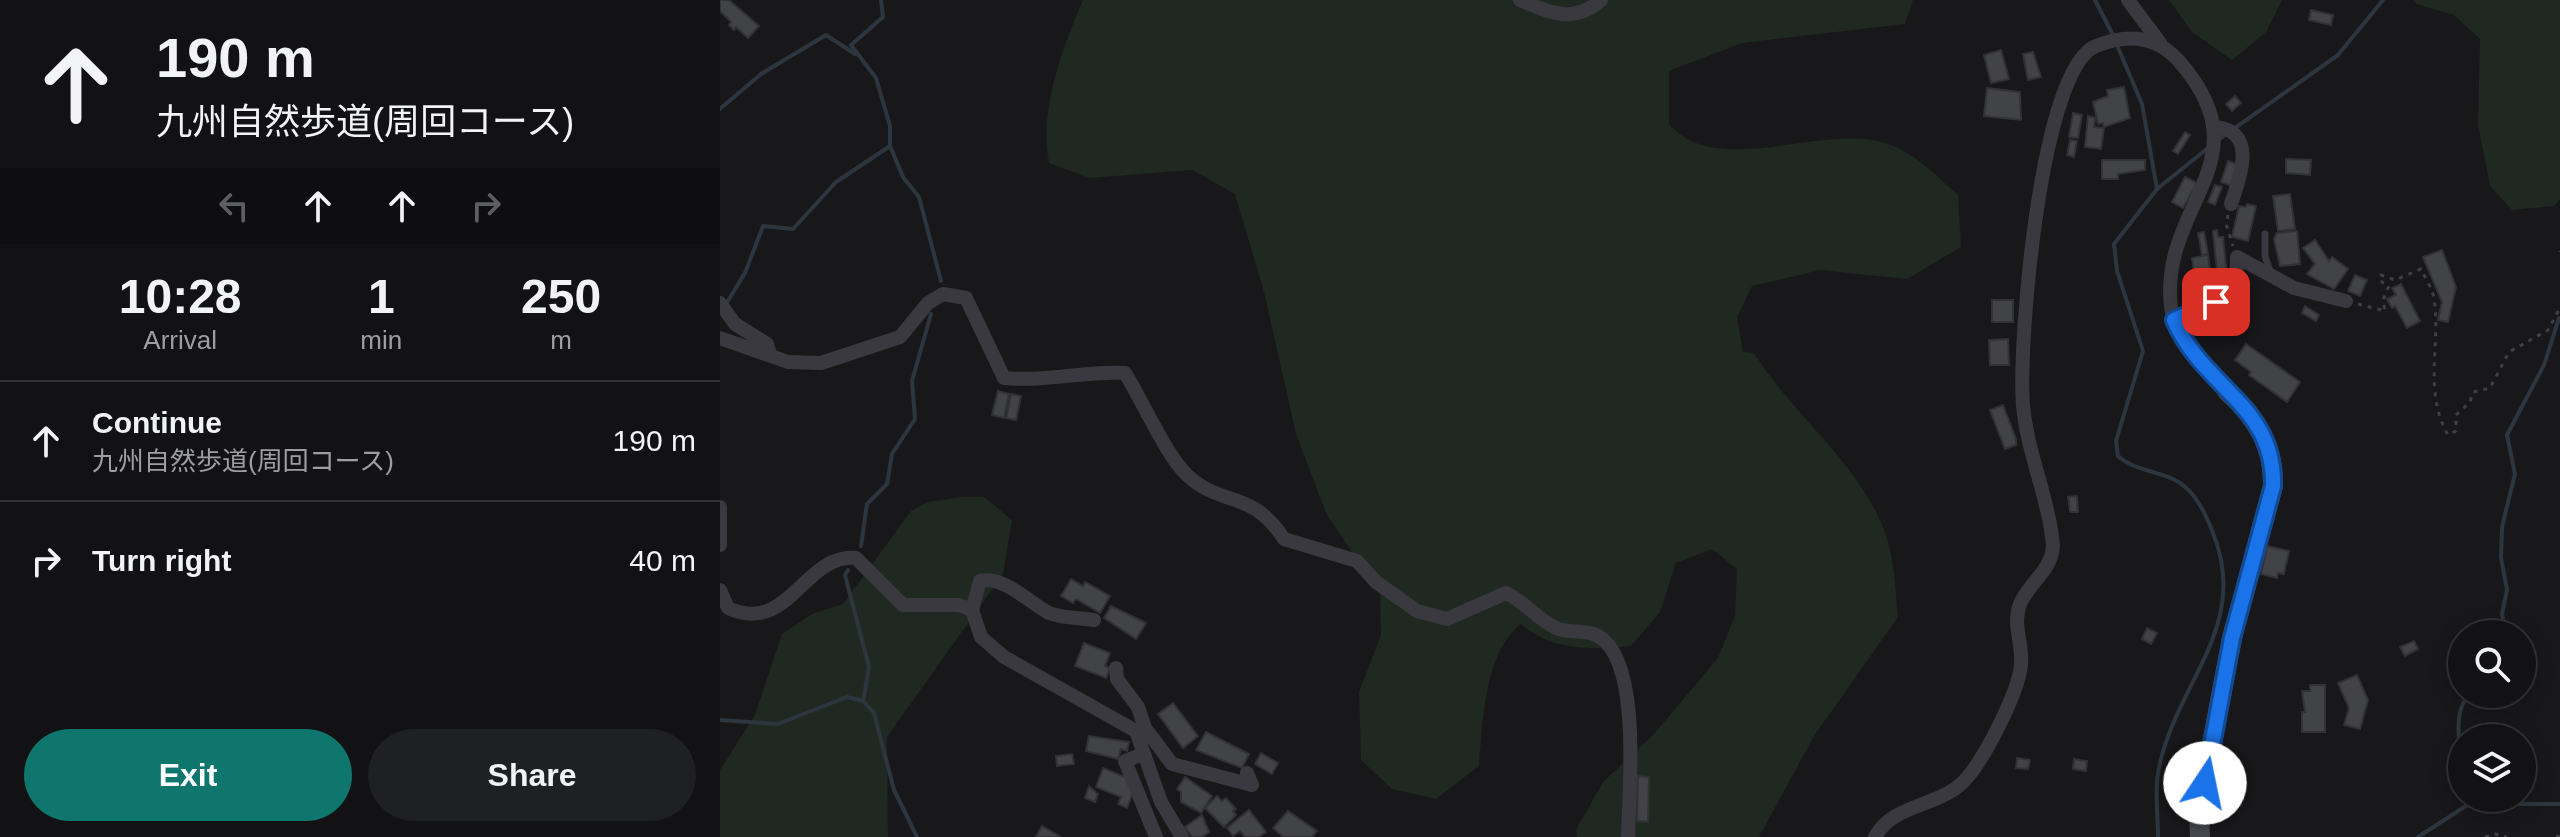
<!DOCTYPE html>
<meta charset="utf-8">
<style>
body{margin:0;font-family:Arial,"Noto Sans JP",sans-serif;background:#1f2022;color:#f1f3f6;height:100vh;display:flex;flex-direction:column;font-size:30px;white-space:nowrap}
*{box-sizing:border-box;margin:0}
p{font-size:26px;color:#9c9ea0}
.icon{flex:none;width:44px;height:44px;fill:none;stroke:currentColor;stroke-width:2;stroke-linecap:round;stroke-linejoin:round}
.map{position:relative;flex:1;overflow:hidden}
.drawer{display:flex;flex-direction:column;background:#121214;width:720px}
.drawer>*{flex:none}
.guide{background:#121214;color:#f1f3f6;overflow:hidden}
.fabs{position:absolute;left:1728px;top:620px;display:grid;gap:16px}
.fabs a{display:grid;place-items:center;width:88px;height:88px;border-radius:50%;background:#121214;box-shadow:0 4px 20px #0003,0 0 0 2px #313234;font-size:40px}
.pin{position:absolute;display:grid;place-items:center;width:68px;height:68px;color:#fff;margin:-34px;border-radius:16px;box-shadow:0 4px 12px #0006}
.me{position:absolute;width:88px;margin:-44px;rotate:11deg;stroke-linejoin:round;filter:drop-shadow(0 0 6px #0008)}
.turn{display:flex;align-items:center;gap:28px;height:168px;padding:0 24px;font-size:36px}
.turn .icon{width:104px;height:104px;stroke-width:2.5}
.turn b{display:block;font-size:56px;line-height:68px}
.lanes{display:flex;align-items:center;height:76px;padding:0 24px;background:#0003;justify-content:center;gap:40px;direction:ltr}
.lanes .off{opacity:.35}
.eta{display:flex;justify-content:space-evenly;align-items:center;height:136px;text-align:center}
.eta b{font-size:48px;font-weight:800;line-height:56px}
.cta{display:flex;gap:16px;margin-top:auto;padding:16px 24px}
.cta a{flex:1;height:92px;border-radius:48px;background:#0f766e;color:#fff;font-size:32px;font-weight:800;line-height:92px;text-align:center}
.cta a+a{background:#1f2022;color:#f1f3f6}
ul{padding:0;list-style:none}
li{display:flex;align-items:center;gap:24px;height:120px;padding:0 24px;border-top:2px solid #313234}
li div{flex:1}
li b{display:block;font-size:30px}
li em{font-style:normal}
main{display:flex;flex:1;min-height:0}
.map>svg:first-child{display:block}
.green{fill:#1f2821}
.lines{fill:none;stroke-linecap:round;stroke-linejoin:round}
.stream{stroke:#2d363e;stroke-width:4}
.building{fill:#424347;stroke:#323236;stroke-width:2}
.path{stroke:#3f4046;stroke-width:3;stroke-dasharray:4 6;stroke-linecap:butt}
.lane{stroke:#39393f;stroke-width:7}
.street{stroke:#39393f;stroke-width:14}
.secondary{stroke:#47484f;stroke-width:20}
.route-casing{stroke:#114b97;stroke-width:20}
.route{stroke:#1a73e8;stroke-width:14}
</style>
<main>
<section class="drawer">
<div class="guide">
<div class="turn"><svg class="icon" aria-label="ahead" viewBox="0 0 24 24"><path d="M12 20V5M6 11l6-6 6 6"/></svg><div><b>190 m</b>九州自然歩道(周回コース)</div></div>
<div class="lanes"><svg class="icon off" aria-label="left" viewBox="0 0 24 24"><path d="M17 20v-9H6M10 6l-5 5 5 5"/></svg><svg class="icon" aria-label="ahead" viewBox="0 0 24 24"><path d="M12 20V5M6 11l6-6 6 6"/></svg><svg class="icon" aria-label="ahead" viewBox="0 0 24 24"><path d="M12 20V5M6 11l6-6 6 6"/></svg><svg class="icon off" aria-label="right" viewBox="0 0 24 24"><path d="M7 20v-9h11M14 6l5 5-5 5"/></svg></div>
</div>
<div class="eta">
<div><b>10:28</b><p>Arrival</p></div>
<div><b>1</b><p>min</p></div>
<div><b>250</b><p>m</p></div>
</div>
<ul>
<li><svg class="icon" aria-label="ahead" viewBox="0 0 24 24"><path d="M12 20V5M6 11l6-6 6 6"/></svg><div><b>Continue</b><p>九州自然歩道(周回コース)</p></div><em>190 m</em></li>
<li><svg class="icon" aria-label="right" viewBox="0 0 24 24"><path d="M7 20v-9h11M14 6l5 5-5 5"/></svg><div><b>Turn right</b></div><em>40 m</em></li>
</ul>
<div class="cta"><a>Exit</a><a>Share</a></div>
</section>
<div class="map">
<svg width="1840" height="837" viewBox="0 0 1840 837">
<rect width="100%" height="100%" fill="#18181a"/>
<g class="green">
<path d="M363 0H1193L1185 24 1022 43 949 71V124C998 181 1104 121 1168 144 1195 153 1218 177 1238 195L1241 247 1187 279 1100 270 1032 286 1017 317 1023 352 1034 353C1071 412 1131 457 1160 520 1174 549 1175 586 1178 617L1094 736 1039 837H857L856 830 883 782 934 734 998 658 1015 616 1017 569 992 549 956 563 940 612 911 646C871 650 832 651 801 624 764 652 763 723 759 766L716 799 672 789 641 760 639 692 661 635 660 593 607 515 576 434 544 292 515 194 472 170 370 178 329 163C319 110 342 49 363 0Z"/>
<path d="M1449 0H1562L1546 32 1512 60 1472 32Z"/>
<path d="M1693 0H1840V199L1834 206 1792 210 1770 186 1758 124 1760 39 1734 15 1697 4Z"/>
<path d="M240 497H264L292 520 283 574 167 737 168 837H0V770L35 715 62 634 92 614 123 604 191 511 208 502Z"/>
</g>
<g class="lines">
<g class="stream">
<path d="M161 0 163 17 131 45 156 78 170 126V146L183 177 199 197 221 281"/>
<path d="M1375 0 1394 37"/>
<path d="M1397 45 1422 104 1437 189 1394 244 1397 271 1423 351 1396 441 1398 456C1417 473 1447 471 1464 486 1478 497 1487 517 1493 533 1530 625 1459 680 1440 763 1434 786 1438 814 1438 837"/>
<path d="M0 109 41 74 106 35 135 54"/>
<path d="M1498 140 1618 55 1663 0"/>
<path d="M1437 189 1488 148"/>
<path d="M6 304 25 273 43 226 73 229 116 182 170 146"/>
<path d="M141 546 147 504 167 484 172 454 195 419 192 381 211 314"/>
<path d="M128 570 125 575 149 667 143 701"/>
<path d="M1786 634 1782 614 1787 590 1781 558 1782 527 1795 474 1787 435 1824 365 1839 318"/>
<path d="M0 720 58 724 127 697 143 701 154 713 174 790 197 837"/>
<path d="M1742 764C1739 744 1733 709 1750 694"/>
<path d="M1698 837 1749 804H1840"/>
</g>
</g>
<g class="building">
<path d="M0 0H9L39 26 28 38 16 27 14 30 9 25 11 22 0 11Z"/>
<path d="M1591 10 1613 15 1611 25 1589 20Z"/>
<path d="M1281 50 1289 79 1271 83 1264 55Z"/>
<path d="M1313 52 1321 77 1308 80 1303 54Z"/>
<path d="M1404 87 1410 118 1384 127 1383 123 1378 124 1373 102 1388 96 1387 90Z"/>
<path d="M1267 88 1300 92 1301 120 1264 116Z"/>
<path d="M1515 96 1521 103 1512 111 1506 104Z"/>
<path d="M1353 113 1362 115 1358 138 1349 137Z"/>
<path d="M1368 116 1375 118 1374 127 1384 128 1381 149 1365 147Z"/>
<path d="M1465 132 1470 135 1458 154 1453 151Z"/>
<path d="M1350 140 1357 141 1354 157 1347 155Z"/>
<path d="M1566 159 1591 160 1590 175 1566 173Z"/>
<path d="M1382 160H1425V170L1398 174V179H1382Z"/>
<path d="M1508 161 1520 165 1512 186 1501 182Z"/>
<path d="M1465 177 1477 183 1463 208 1452 202Z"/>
<path d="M1495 185 1502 187 1495 205 1488 202Z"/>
<path d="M1570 194 1575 229 1558 231 1553 196Z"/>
<path d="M1527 204 1536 206 1528 241 1512 237 1519 206 1526 207Z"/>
<path d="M1497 230 1498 237H1503L1508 286 1499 292 1493 231Z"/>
<path d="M1577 231 1580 264 1560 266 1554 239 1557 233Z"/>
<path d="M1484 232 1488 254 1482 255 1478 233Z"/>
<path d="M1595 240 1609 261 1612 257 1628 269 1614 289 1587 274 1595 264 1583 248Z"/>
<path d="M1722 250 1736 287 1728 322 1718 320 1722 302 1703 257Z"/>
<path d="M1488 255 1493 294 1477 296 1472 258Z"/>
<path d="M1635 275 1647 280 1640 296 1628 291Z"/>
<path d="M1681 284 1700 321 1687 328 1675 306 1672 308 1667 299 1676 295 1672 288Z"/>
<rect x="1272" y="300" width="21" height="22"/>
<path d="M1585 306 1599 315 1596 321 1582 313Z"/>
<path d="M1288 339 1289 365H1270L1269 340Z"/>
<path d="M1526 344 1580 382 1567 402 1529 375 1531 372 1515 360Z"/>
<path d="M278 391 289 394 284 418 272 415Z"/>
<path d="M291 394 301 396 296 420 286 418Z"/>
<path d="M1283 405 1296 439V445L1285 449 1270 410Z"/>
<path d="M1357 496 1358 512H1350L1348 497Z"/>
<path d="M1547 546 1569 551 1564 574 1558 573 1557 578 1541 574Z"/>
<path d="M351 579 363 586 365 582 390 596 380 613 356 599 353 603 341 596Z"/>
<path d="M391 606 426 623 416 639 384 618Z"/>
<path d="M1427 628 1437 633 1431 644 1422 639Z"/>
<path d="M1694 641 1698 649 1685 656 1680 647Z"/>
<path d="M364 643 390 653 385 666 390 668 386 678 355 666Z"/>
<path d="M1637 675 1648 700 1640 729 1624 725 1629 708 1618 683Z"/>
<path d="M1590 685H1605V732H1582V712H1585L1582 691H1590Z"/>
<path d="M453 703 478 736 463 748 438 714Z"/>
<path d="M486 732 529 754 522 768 476 750Z"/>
<path d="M369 736 409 742 407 751 401 749 398 759 366 751Z"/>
<path d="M541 753 558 763 552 774 535 764Z"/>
<path d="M352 754 354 764 337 766 336 756Z"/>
<path d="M1297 758 1310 760 1308 769 1296 768Z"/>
<path d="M1354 759 1367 761 1366 771 1353 769Z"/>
<path d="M383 768 407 778 414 789 407 808 398 804 401 797 376 787Z"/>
<path d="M918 776 929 777 928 822 917 821Z"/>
<path d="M465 777 492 796 481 813 461 802V792L457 789Z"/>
<path d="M369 786 378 794 375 802 365 798Z"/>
<path d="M497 796 502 801 506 798 516 809 513 811 516 815 504 827 485 808Z"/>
<path d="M529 810 546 832 539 837H525L520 831 513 836 507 828Z"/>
<path d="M568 811 597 831 592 837H563L553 828Z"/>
<path d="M482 815 489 832 482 837H472L465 827Z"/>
<path d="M322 826 341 837H316Z"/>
</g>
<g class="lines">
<g class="path">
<path d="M1508 215 1506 224 1513 246"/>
<path d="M1840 251V252"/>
<path d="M1638 304 1665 311 1663 300 1669 286 1660 281 1661 275 1675 280 1701 269C1705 278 1712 288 1714 298 1721 344 1703 391 1728 435L1736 431V415L1750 402 1753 392 1770 388 1789 352 1828 330 1840 308"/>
<path d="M1765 837 1775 834 1787 837"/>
<path d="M1836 837 1840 836"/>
</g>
<path class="lane" d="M1545 234V256L1551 274"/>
<g class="street">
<path d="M800 0C830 13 854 24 881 0"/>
<path d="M1408 0 1440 43"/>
<path d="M1495 127C1539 131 1519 179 1511 204"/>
<path d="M0 303 15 324 47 344 50 354"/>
<path d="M1454 320 1509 299 1516 293 1517 257 1574 288 1626 301"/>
<path d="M0 338 68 362 101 363 180 337 208 303 223 294 246 298 284 378C324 382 364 371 405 373 422 400 446 455 467 475 502 508 531 488 564 539L637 561 656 582 697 611 727 619 786 593C805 602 817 619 836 628 848 634 866 629 878 636 922 660 909 793 908 836"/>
<path d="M0 507V545"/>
<path d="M0 590 8 608C69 636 84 553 136 558L183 605H239L252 610 261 637 284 657 416 731 441 802 462 837"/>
<path d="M252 610 260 581C283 575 310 603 329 613 341 618 361 618 374 620"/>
<path d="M396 668 397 679 418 707 425 728 452 764 532 785 527 773"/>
<path d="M423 754 405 761 436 837"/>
<path d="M1155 837C1172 805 1215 807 1241 784 1262 765 1299 692 1301 664 1303 643 1292 625 1300 604 1310 581 1331 572 1333 546 1329 498 1307 453 1303 405 1298 346 1320 68 1376 46 1406 34 1435 35 1458 60 1548 161 1439 203 1451 307 1455 343 1483 368 1507 391"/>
</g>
<path class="secondary" d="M1480 837 1479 812 1512 638 1553 486C1554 446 1537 418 1507 391"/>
</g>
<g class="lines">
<g class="route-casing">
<path id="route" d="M1485 783 1512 638 1553 486C1555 405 1484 389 1454 320L1496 302"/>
</g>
<use href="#route" class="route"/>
</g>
</svg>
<div class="fabs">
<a><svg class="icon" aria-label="search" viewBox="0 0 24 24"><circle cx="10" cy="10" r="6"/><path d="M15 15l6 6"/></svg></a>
<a><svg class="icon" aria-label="layers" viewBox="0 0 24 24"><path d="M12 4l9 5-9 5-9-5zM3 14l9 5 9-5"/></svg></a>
</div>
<div class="pin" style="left:1496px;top:302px;background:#d93025"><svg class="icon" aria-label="arrive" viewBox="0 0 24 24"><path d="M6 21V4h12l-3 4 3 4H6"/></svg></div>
<svg class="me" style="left:1485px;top:783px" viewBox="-20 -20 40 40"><circle r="19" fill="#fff"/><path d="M0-13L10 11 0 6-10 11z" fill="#1a73e8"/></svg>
</div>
</main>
